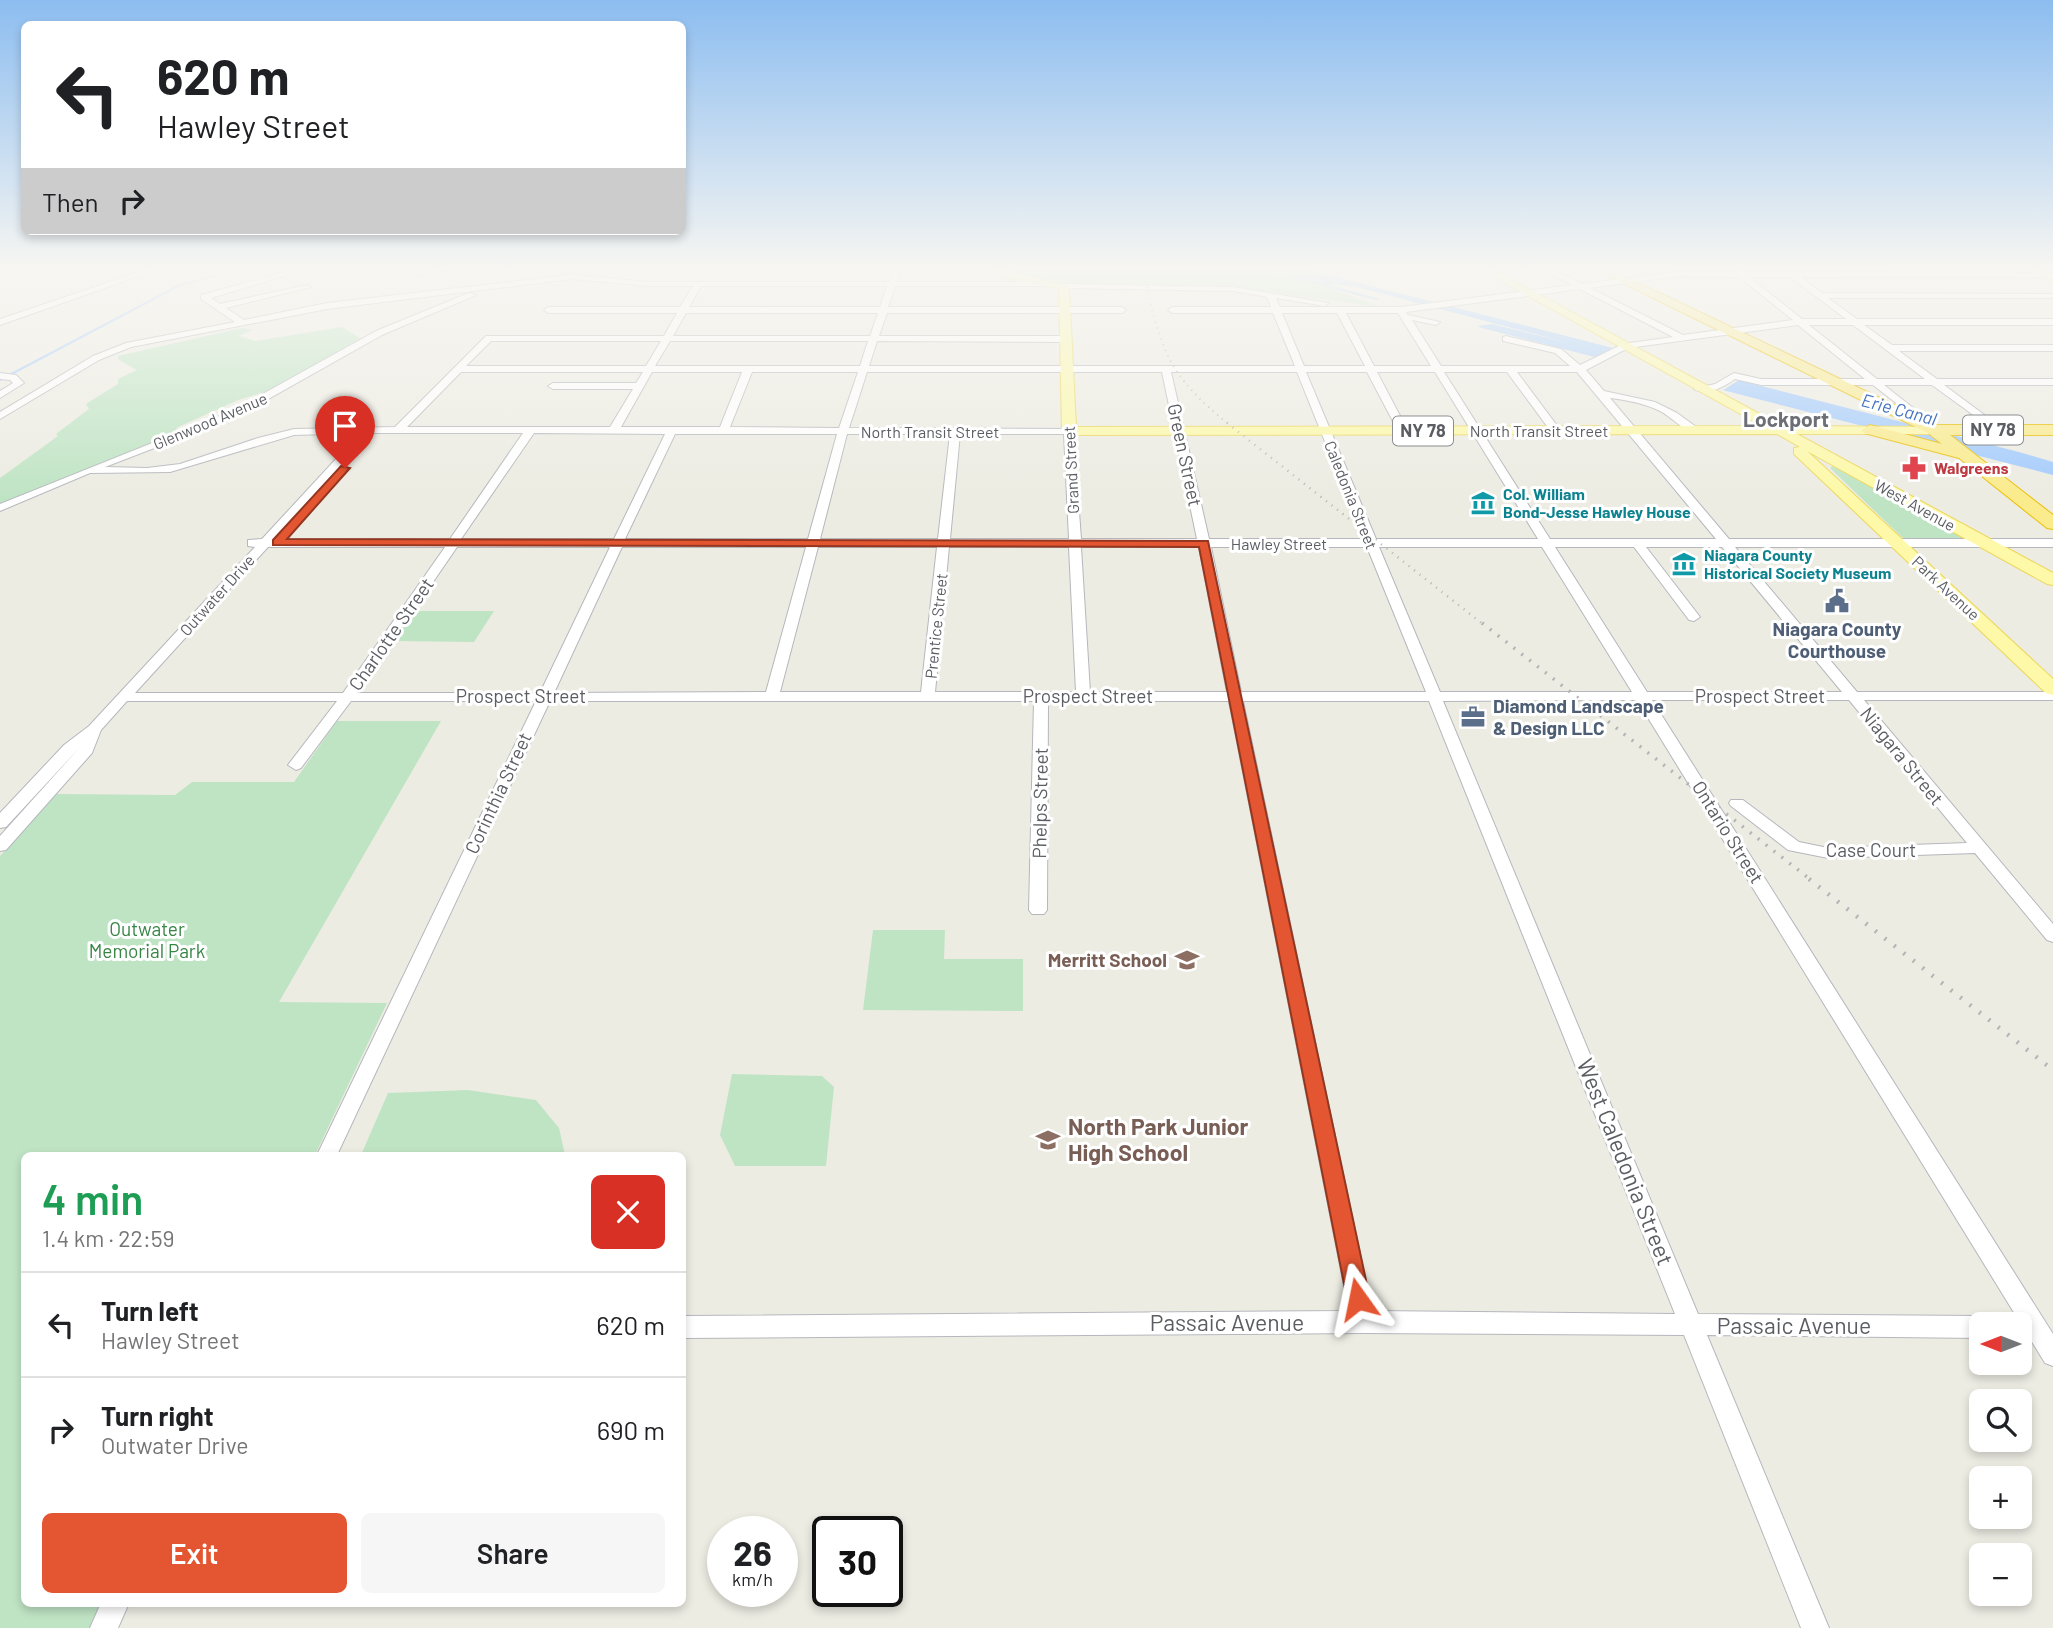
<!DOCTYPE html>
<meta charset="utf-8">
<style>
body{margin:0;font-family:Barlow,sans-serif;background:#f6f6f6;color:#202124;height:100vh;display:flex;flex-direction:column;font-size:26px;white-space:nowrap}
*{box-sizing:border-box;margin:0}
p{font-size:23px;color:#757577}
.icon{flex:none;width:38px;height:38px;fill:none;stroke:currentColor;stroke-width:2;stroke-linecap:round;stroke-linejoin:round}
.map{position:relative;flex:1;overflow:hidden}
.details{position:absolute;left:21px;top:1152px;width:665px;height:455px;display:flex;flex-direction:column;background:#fff;border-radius:10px;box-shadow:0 4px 10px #0003}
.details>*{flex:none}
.top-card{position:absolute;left:21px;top:21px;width:665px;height:214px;border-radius:10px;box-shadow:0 4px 10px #0003;background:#fff;color:#202124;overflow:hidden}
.needle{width:46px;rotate:270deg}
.fabs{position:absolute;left:1969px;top:1312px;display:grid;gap:14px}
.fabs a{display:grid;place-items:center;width:63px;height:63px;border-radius:10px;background:#fff;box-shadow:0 4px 10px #0003;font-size:35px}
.speed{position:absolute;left:707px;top:1516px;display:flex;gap:14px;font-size:35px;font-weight:700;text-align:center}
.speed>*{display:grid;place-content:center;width:91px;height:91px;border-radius:50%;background:#fff;box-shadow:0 4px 10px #0003;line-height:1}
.speed small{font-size:18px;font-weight:400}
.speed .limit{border:4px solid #111;border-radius:10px;background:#fff;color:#111}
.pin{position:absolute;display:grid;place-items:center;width:60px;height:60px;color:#fff;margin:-72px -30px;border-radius:50% 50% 50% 0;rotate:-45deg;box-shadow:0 0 7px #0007}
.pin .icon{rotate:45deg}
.me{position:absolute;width:77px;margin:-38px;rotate:348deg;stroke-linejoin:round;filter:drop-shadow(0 0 5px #0008)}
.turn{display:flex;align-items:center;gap:24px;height:147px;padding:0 21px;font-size:32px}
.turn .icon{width:91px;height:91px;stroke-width:2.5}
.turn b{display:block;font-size:49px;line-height:60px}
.then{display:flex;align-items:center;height:66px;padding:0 21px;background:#0003;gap:14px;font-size:26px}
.round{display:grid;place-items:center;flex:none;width:74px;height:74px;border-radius:10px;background:#f6f6f6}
.overview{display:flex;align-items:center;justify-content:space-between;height:119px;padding:0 21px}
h1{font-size:42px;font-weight:600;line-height:52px;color:#1e9e55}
.button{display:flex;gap:14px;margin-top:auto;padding:14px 21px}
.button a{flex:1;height:80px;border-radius:10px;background:#e45531;color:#fff;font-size:28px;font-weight:600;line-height:80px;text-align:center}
.button a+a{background:#f6f6f6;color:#202124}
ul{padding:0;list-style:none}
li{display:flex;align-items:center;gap:21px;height:105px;padding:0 21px;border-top:2px solid #e0e0e0}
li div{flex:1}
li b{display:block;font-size:26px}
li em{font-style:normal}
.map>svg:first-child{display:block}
.green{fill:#bfe4c4}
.water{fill:#a3cbfd}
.pier{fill:#edece3}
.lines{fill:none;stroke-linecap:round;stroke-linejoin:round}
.stream{stroke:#a3cbfd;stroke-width:2}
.canal{fill:#a3cbfd;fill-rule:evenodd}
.minor-casing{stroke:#b5b7bd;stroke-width:2}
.major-casing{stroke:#edd65b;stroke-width:2}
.highway-casing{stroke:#eabe06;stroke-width:2}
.minor{fill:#fff;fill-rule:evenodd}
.major{fill:#fdf9a8;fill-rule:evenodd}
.highway{fill:#faeb8d;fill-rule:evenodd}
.rail-far3{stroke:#b3b4b4;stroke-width:2;stroke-dasharray:1 5;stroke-linecap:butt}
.rail-far2{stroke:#b3b4b4;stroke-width:2.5;stroke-dasharray:1 6;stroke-linecap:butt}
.rail-far1{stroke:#b3b4b4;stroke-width:3.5;stroke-dasharray:2 8;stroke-linecap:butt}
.rail{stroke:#b3b4b4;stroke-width:4.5;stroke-dasharray:2 10;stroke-linecap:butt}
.route{fill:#e45531;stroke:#943720;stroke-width:2}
.labels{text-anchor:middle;stroke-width:6;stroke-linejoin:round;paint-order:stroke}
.far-street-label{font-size:16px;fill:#5b5d63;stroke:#fff}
.far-health-label{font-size:16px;font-weight:bold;fill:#be3a42;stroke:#fff;text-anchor:start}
.far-culture-label{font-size:16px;font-weight:bold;fill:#0d838f;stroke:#fff;text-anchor:start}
.far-water-label{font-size:18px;font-style:italic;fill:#4673c0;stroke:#fff}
.shield{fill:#fff;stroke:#8c8e92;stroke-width:2}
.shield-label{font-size:18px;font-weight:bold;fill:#5b5d63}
.street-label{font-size:19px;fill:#5b5d63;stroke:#fff}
.service-label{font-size:19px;font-weight:bold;fill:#4e5e75;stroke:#fff}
.park-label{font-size:19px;fill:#378545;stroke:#fff}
.education-label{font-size:19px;font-weight:bold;fill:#785e54;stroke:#fff;text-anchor:end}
.far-district-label{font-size:21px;font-weight:bold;fill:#6c6f75;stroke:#fff}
.near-education-label{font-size:23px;font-weight:bold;fill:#785e54;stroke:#fff;text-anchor:start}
.near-street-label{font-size:23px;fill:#5b5d63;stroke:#fff}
</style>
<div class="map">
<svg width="2053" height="1628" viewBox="0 0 2053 1628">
<rect width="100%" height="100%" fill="#edece3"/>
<g class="green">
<path d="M994 269H1261L1327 287 1380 307 1225 286 1064 283Z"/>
<path d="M342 327 363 340 281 387 238 400 176 428 185 431 0 507V478L58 436 56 434 89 409 86 404 118 384V379L137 370 119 360 118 356 242 328 252 330 239 336 255 341Z"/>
<path d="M1833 466 1840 468 1970 540H1905L1830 468Z"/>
<path d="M413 611H494L474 642 393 641Z"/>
<path d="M337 721H441L279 1002 387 1003 315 1155H24V1603H103L91 1628H0V856L56 794 175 795 192 782H294Z"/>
<path d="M873 930H945L944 959H1023V1011L863 1010Z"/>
<path d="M732 1074 822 1076 834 1087 826 1166H735L720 1135Z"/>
<path d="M468 1090 536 1100 559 1128 565 1155H361L388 1093Z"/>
</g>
<path class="water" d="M1261 269H1305L2019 452 2053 462V475L1482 328 1477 326 1492 324 1569 343 1357 287 1329 284V287L1356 292 1354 294Z"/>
<path class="pier" d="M1613 347 1643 355 1739 380 1722 391 1594 359Z"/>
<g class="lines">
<path class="stream" d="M0 380 178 286 240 269"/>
<path class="canal" d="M1326 285H1330L1380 299 1375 300 1326 287Z"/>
<g class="minor-casing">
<g id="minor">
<path d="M148 269H159L0 325V319Z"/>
<path d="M296 269H307L211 298 220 304 307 285 311 287 226 308 244 320 327 303 572 275 648 282H889L893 269H901L897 282H1051L1055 284 1051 286H895L888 307H1122L1126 310 1122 313H887L879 336H1066L1070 339 1066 342 877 341 869 366H1295L1273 313H1172L1168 310 1172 307H1271L1267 297 1233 291 1061 288 1060 286 1064 284 1233 287 1329 303 1325 306 1276 298 1280 307H1401L1572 285 1542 269H1551L1582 284 1678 272H1734L1737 269 1743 272 2053 273V277H1801L1822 293 2053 294V298H1828L1857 319H2053V325H1864L1892 345H2053V351H1899L1937 379H2053V385H1944L2002 428 2003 430 1998 433 1932 385H1884L1936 426V430L1932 431 1873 385H1761L1735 379C1724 387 1707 396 1694 389L1715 384 1734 373 1761 379H1865L1798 325 1628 348 1586 370 1604 391 1655 402 1677 413 1699 429V433C1686 434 1672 417 1660 411 1644 403 1627 400 1610 398L1729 539H2053V547H1735L1857 692H2053V700H1864L2053 924V942L2047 940 1975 853 1828 858 1788 850 1731 806 1729 803 1731 800H1743L1799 842 1828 848 1967 843 1849 700H1652L2053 1334V1366L2045 1363 1637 700 1443 701 1698 1314 1981 1316 1989 1319 1992 1325H1981V1338L1707 1335 1829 1628H1801L1684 1335 1363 1333 682 1338V1316L1349 1311 1229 701H1048L1047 910 1044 914H1032L1029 910 1034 701H550L337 1155H317L536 701H351L301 768 296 770 288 765 337 701H127L101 730 92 753 6 850 0 851V836L81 746 6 827 0 828V813L64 745 89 726 255 547 248 546V540L262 539 360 433 294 435 170 472 90 473 0 511V504L232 411 376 331 469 293 476 295 382 335 240 415 105 467 147 468 180 464 258 438 294 429 395 427 486 336H664L677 313H548L544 310 548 307H680L693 286H648L572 279 327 309 131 347 99 360 0 419V412L93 356 126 343 235 322 201 299V295ZM1678 276 1739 277 1793 320 1683 335 1590 288ZM1749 277H1790L1846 319H1802ZM701 286H887L880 307H689ZM1580 289 1673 337 1623 344 1580 365 1561 349 1506 336 1503 337V341L1555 353 1570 366H1441L1412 320 1436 325 1440 322 1408 315 1406 312ZM686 313H878L870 336H673ZM1282 313H1337L1365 366H1304ZM1346 313H1398L1431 366H1374ZM1809 325H1853L1925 379H1877ZM491 341H661L646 366H466ZM670 341H868L860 366H655ZM461 372H643L636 383H553L548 386 553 389H633L610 427H407ZM652 372H742L720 427H621ZM752 372H858L839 428 730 427ZM867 372H1162L1197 539H1081L1073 429 849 428ZM1171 372H1297L1364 539H1209ZM1306 372H1367L1398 431 1403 434 1408 431 1377 372H1435L1538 539H1376ZM1444 372H1507L1552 433 1556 434 1561 431 1517 372H1577L1716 539H1550ZM372 433H523L450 539H275ZM534 433 665 434 614 539H461ZM675 434H837L808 539H625ZM847 434H950L938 539H820ZM960 434H1064L1069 539H950ZM268 547H445L343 693H135ZM457 547H610L540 693H357ZM622 547H806L766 692 554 693ZM818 547H937L921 692H780ZM949 547H1069L1076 692H935ZM1081 547H1199L1227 692H1090ZM1211 547H1367L1426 692H1241ZM1379 547H1542L1632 692H1440ZM1555 547H1634L1689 620 1694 621 1700 617 1646 547H1722L1842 692H1647ZM1243 701H1429L1675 1314 1372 1311Z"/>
<path d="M435 269H457L418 275 414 273Z"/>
<path d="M0 373 16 375 24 383 0 398V391L13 383 10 380 0 379Z"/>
<path d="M101 1603H129L118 1628H90Z"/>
</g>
</g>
<g class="major-casing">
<g id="major">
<path d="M983 269H998L1069 286 1076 427 1762 426 1480 269H1492L1782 426 1939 427 1941 430 1934 434H1797L2053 573V585L2047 584 1807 451 2053 679V695L2046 693 1794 454V448L1800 447 1777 434 1069 435 1062 431 1059 288 1018 281Z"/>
<path d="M2028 269H2040L2053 276V283Z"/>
</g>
</g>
<g class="highway-casing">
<path id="highway" d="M1594 269H1609L1937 425H2053V435H1950L2053 515V529L2047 528 1959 458 1864 433 1862 430 1870 425 1942 444 1928 433Z"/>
</g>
<use href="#minor" class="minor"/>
<use href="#major" class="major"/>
<use href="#highway" class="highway"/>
<path class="rail-far3" d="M1143 269C1160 346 1165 374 1230 425"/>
<path class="rail-far2" d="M1227 423 1484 625"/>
<path class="rail-far1" d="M1482 623 1811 880"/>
<path class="rail" d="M1809 879 2053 1070"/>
</g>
<linearGradient id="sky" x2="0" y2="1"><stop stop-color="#8cbdf0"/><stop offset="0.54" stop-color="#f7f6f2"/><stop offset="1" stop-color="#f7f6f2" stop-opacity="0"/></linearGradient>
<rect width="2053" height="497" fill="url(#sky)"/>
<path class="route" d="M341 466 350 468 287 539 1208 541 1370 1299 1366 1307 1358 1310 1350 1307 1347 1299 1199 547 273 545V540Z"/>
<defs>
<g id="pharmacy-bare" transform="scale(1.89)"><path d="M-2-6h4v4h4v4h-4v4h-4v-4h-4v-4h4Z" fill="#e0444e" stroke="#fff" stroke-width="2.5" paint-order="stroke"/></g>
<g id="museum-bare" transform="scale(1.89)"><path d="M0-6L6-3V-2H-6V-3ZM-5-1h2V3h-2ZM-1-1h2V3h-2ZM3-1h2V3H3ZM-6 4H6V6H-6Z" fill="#0f9aa8" stroke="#fff" stroke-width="2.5" paint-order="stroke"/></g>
<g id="civic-bare" transform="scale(1.89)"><path d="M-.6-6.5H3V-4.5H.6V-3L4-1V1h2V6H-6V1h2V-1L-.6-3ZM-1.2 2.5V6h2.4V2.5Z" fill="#5c6f8a" stroke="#fff" stroke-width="2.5" paint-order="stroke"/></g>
<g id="office-bare" transform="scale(1.89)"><path d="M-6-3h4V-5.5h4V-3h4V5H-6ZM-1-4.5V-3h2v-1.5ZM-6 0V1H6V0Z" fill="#5c6f8a" stroke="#fff" stroke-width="2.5" paint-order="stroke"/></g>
<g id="school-bare" transform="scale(1.89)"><path d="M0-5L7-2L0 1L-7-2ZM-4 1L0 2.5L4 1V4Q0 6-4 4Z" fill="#8d6e63" stroke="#fff" stroke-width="2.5" paint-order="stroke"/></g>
</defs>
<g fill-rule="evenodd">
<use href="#pharmacy-bare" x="1914" y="468"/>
<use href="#museum-bare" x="1483" y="503"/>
<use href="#museum-bare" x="1684" y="564"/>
<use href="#civic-bare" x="1837" y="601"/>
<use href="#office-bare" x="1473" y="717"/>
<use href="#school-bare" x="1187" y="960"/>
<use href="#school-bare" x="1048" y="1140"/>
</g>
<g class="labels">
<g class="far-street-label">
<text transform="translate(210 421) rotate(-23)" y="6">Glenwood Avenue</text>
<text x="1539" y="437">North Transit Street</text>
<text x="930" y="438">North Transit Street</text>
<text transform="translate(1071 470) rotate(-93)" y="6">Grand Street</text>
<text transform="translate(1351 495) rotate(68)" y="6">Caledonia Street</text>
<text transform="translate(1915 505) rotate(29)" y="6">West Avenue</text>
<text x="1279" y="550">Hawley Street</text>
<text transform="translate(1946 588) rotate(43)" y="6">Park Avenue</text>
<text transform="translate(217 595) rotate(-48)" y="6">Outwater Drive</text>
<text transform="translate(936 626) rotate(-84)" y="6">Prentice Street</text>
</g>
<g class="far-health-label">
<text x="1934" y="474">Walgreens</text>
</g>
<g class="far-culture-label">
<text x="1503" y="500">Col. William<tspan x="1503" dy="18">Bond-Jesse Hawley House</tspan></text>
<text x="1704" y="561">Niagara County<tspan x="1704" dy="18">Historical Society Museum</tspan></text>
</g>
<g class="far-water-label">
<text transform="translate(1899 410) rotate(15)" y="6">Erie Canal</text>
</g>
<g class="shield">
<rect x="1963" y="415.5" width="60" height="29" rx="5"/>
<rect x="1393" y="416.5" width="60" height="29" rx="5"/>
</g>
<g class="shield-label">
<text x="1993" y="436">NY 78</text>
<text x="1423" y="437">NY 78</text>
</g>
<g class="street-label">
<text transform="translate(1185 455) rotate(78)" y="7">Green Street</text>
<text transform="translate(391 634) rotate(-55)" y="7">Charlotte Street</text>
<text x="521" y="703">Prospect Street</text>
<text x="1088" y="703">Prospect Street</text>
<text x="1760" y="703">Prospect Street</text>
<text transform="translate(1902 756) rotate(51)" y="7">Niagara Street</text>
<text transform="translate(498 793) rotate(-65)" y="7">Corinthia Street</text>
<text transform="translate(1040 803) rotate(-89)" y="7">Phelps Street</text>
<text transform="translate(1728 832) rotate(58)" y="7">Ontario Street</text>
<text x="1871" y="857">Case Court</text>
</g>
<g class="service-label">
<text x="1837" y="636">Niagara County<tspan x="1837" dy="22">Courthouse</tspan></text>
<text x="1493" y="713" text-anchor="start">Diamond Landscape<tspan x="1493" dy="22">&amp; Design LLC</tspan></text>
</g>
<g class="park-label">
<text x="147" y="936">Outwater<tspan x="147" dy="22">Memorial Park</tspan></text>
</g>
<g class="education-label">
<text x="1167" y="967">Merritt School</text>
</g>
<g class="far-district-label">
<text x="1786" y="427">Lockport</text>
</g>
<g class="near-education-label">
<text x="1068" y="1135">North Park Junior<tspan x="1068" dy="26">High School</tspan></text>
</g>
<g class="near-street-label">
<text transform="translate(1625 1162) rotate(68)" y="8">West Caledonia Street</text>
<text x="1227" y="1331">Passaic Avenue</text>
<text x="1794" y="1334">Passaic Avenue</text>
</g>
</g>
</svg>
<div class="fabs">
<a><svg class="needle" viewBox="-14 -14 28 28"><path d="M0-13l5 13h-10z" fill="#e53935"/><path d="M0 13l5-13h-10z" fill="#757577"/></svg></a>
<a><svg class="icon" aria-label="search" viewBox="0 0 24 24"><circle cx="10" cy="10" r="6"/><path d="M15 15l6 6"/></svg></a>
<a>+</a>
<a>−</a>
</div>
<div class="speed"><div>26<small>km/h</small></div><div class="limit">30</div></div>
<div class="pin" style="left:345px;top:468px;background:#d93025"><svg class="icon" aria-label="arrive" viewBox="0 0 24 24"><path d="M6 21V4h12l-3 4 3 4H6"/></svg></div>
<svg class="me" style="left:1358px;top:1299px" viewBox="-20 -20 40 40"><path d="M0-17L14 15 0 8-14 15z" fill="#e45531" stroke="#fff" stroke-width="4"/></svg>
<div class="top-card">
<div class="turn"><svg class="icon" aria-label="left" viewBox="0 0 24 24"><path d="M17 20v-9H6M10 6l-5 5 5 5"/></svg><div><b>620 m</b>Hawley Street</div></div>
<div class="then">Then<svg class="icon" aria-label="right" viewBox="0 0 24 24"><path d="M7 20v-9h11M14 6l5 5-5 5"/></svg></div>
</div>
<section class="details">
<div class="overview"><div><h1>4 min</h1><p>1.4 km · 22:59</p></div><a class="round" style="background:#d93025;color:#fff"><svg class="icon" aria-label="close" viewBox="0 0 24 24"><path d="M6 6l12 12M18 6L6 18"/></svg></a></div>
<ul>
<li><svg class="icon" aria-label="left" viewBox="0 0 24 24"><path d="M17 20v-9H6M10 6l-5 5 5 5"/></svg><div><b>Turn left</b><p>Hawley Street</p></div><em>620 m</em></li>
<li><svg class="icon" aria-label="right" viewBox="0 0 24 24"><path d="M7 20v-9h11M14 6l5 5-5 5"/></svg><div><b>Turn right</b><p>Outwater Drive</p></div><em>690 m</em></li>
</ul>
<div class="button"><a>Exit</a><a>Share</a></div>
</section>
</div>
